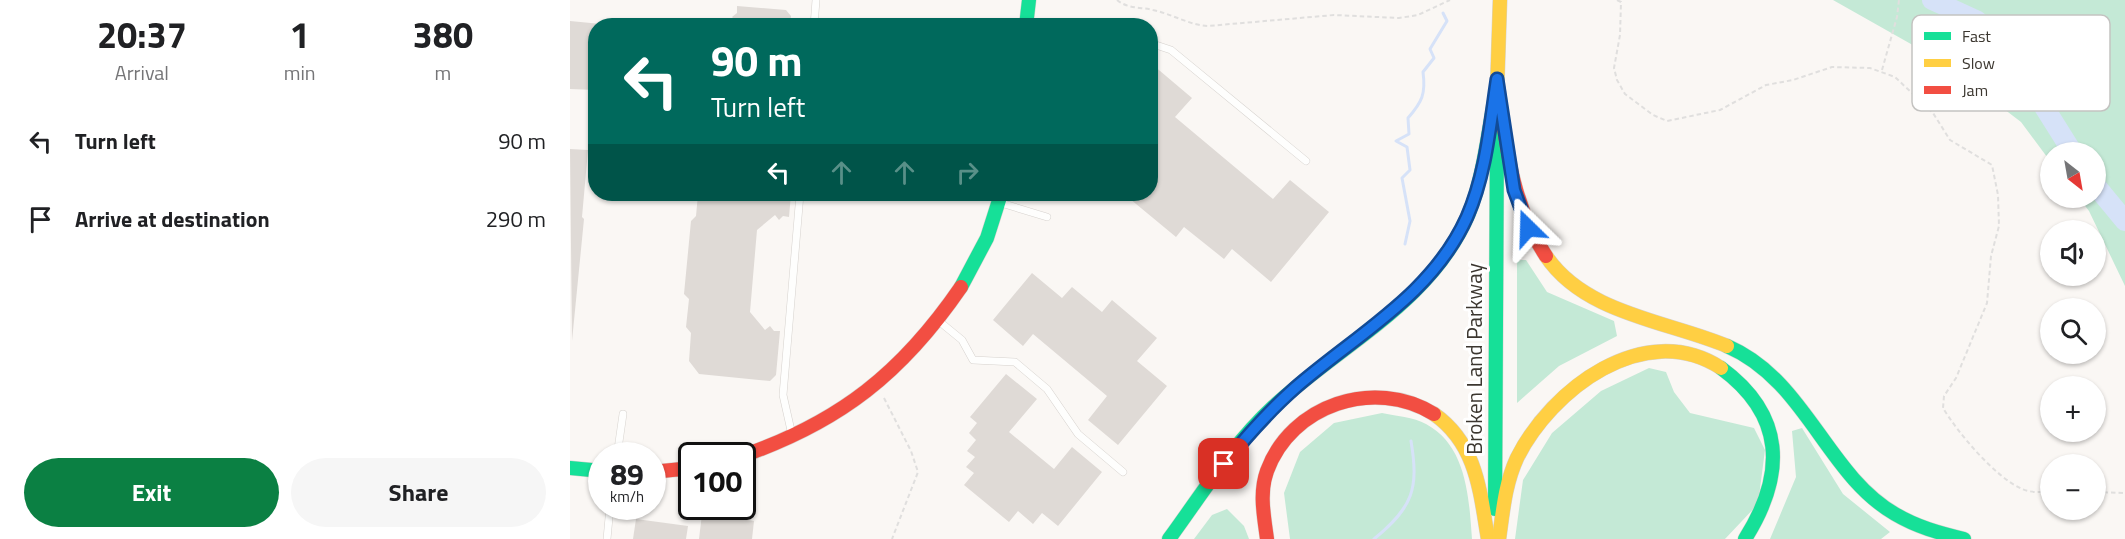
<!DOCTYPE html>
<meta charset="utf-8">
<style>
body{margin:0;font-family:"Titillium Web",sans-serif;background:#f6f6f6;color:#202124;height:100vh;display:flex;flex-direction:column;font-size:22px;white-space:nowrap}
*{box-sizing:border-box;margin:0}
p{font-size:20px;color:#757577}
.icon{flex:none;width:33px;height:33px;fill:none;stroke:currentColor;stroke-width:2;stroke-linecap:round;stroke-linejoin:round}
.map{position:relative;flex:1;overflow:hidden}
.details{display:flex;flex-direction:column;background:#fff;width:570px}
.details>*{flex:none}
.guide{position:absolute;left:18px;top:18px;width:570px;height:183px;border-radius:24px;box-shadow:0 2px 4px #0004;background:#00695c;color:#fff;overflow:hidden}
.needle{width:39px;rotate:149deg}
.controls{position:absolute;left:1470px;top:142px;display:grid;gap:12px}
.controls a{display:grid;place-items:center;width:66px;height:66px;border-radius:50%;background:#fff;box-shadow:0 2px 4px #0004;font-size:30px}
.speed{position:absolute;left:18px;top:442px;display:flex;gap:12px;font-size:30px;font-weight:700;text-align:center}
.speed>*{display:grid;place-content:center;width:78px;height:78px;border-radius:50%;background:#fff;box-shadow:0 2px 4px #0004;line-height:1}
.speed small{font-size:15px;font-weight:400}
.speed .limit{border:3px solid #111;border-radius:9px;background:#fff;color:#111}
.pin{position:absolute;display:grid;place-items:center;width:51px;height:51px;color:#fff;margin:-26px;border-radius:12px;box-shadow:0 3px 9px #0006}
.me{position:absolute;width:66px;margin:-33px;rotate:338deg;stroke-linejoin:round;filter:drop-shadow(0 0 4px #0008)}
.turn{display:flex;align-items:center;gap:21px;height:126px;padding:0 24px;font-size:27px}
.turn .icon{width:78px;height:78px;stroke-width:2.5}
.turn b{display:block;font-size:42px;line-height:51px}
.lanes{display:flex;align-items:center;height:57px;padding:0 24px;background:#0003;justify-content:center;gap:30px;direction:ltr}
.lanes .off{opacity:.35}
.eta{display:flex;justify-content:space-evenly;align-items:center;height:102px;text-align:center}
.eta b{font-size:36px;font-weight:700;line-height:42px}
.action{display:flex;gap:12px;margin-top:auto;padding:12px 24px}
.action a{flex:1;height:69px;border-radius:36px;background:#0b8043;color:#fff;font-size:24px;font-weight:700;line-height:69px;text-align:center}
.action a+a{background:#f6f6f6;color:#202124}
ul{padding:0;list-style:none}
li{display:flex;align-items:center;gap:18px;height:78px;padding:0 24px}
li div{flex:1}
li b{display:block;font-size:22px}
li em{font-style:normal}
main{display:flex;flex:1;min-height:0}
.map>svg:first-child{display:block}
.green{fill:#c4e9d6}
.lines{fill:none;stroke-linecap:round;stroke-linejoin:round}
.stream{stroke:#d6e2f8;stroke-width:3}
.river{stroke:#d6e2f8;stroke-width:20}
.building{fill:#dfdad6}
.lane-casing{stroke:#d6d2ce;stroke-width:8}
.fast-casing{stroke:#d6d2ce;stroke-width:15}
.slow-casing{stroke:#d6d2ce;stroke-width:15}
.jam-casing{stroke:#d6d2ce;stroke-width:15}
.path{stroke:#e0dfde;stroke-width:2;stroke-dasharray:4.5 3;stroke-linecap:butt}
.lane{stroke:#fefefd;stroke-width:7}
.fast{stroke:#16e098;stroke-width:14}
.slow{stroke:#ffcf43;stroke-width:14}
.jam{stroke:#f24e42;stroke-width:14}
.route-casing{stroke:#114b97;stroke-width:15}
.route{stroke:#1a73e8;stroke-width:10}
.labels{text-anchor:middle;stroke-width:6;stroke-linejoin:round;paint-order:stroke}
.street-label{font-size:21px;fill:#3c3730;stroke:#fff}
.key{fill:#fff;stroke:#c4c3c1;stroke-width:1.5}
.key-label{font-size:16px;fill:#3c3730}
</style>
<main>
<section class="details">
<div class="eta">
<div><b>20:37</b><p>Arrival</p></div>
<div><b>1</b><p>min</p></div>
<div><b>380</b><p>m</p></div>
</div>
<ul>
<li><svg class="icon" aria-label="left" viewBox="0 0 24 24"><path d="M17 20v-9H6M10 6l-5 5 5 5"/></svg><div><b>Turn left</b></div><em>90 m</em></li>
<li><svg class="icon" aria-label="arrive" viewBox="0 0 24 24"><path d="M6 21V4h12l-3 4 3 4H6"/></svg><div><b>Arrive at destination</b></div><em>290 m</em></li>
</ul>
<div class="action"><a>Exit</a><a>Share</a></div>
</section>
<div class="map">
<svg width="1555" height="539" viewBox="0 0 1555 539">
<rect width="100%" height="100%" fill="#faf7f4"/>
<g class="green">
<path d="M1263 0H1555V286L1519 211 1509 198H1526V153H1480V161L1451 122 1371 61Z"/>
<path d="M947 260H956L977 292 1044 321 1047 336 989 366 947 403Z"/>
<path d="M1079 368 1096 372 1104 392 1120 413 1184 428 1195 450 1188 504 1155 539H945L953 480 982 433 1031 391Z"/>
<path d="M812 413C825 416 844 417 856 424 897 446 899 498 902 539H720L714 493 730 452 764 423Z"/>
<path d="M1232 428 1273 494 1320 532 1311 539H1200L1226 477 1222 431Z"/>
<path d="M657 509 674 526 679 539H624L642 515Z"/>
</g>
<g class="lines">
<g class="stream">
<path d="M835 244 840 221 832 178 840 170 837 147 826 141 839 134 838 118C852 102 856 94 853 72L864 58 860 49 877 21 873 13"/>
<path d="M804 539C843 507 849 489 841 441"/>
</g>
<g class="river">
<path d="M1362 0 1406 20 1424 34 1439 51 1503 153"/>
<path d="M1526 186 1555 221"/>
</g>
</g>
<g class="building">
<path d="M167 6 216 10 221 16 220 26H161L166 21 162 17 167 13Z"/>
<path d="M0 21 31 24 26 26V90L0 89Z"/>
<path d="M583 65 622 98 605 117 703 199 720 180 759 212 701 282 662 249 654 259 614 227 606 237 554 194H580Z"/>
<path d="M0 149 18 150 12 217 14 219 2 341Z"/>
<path d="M128 194H221L219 217 213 216 209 220 205 215 187 230 180 312 195 330 200 326 204 331H210L206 375 200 381 129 374 119 361 121 333 116 327 119 299 114 294 121 221 126 216Z"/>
<path d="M462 273 492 298 502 287 532 312 542 300 587 338 567 361 597 386 548 445 518 420 537 396 463 334 453 346 423 320Z"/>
<path d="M436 374 467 399 439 432 484 469 502 447 532 472 488 526 472 513 463 524 448 511 439 522 394 485 404 473 396 467 405 457 397 451 406 440 399 433 407 423 400 417Z"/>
<path d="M132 514 184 521 182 539H129Z"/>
<path d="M66 519 118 526 116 539H63Z"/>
</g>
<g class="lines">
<g class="lane-casing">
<g id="lane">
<path d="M244 26 246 0"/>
<path d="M580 43 601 50 736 161"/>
<path d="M431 203 477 217"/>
<path d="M370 322 392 340 403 360 445 362 477 389 508 434 553 472"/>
<path d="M222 435 213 395 230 194"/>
<path d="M47 456 53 414"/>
<path d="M37 539 40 507"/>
</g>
</g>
<g class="fast-casing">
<g id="fast">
<path d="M456 26 459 0"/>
<path d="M391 287 417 238 431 194"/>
<path d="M1157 346C1236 380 1256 474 1325 514 1347 527 1369 533 1394 539"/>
<path d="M1151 368C1215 415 1216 474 1175 539"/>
<path d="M0 468 32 471"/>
<path d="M925 509 927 134"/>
<path d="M599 539C632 494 662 445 703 407 771 344 862 302 899 213 913 178 917 139 924 102"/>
</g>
</g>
<g class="slow-casing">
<g id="slow">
<path d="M927 92 930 0"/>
<path d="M976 256C1015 314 1098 321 1157 346"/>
<path d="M864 414C907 444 910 492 918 539"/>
<path d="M929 539C933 511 935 484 947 458 981 390 1074 318 1151 368"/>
</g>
</g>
<g class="jam-casing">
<g id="jam">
<path d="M927 79C936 141 940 203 976 256"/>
<path d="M172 456C270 422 332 373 391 287"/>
<path d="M82 472 122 468"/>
<path d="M697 539C694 516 689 493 697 471 721 405 804 377 864 414"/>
</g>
</g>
<g class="path">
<path d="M547 0C558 9 571 7 583 10 602 14 619 25 638 26L764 15 829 18 848 15 880 0"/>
<path d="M1047 0 1051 2 1050 35 1044 68 1047 80 1055 94 1083 115 1097 121 1150 110 1196 85 1223 80 1262 67 1300 68 1325 77 1363 113 1380 140 1422 165 1428 195 1429 226 1421 256 1417 303 1386 378 1374 396 1373 408C1388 433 1425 477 1452 489 1461 493 1471 492 1480 492"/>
<path d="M1312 70 1327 17 1329 0"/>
<path d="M314 398 341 451 348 472 322 539"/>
<path d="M1526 492 1555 493"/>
</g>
<use href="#lane" class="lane"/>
<use href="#fast" class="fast"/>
<use href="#slow" class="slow"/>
<use href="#jam" class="jam"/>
</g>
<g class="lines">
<g class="route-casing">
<path id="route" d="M654 464C676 437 699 411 725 388 787 334 862 295 897 217 916 174 920 125 927 79L944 190 958 228"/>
</g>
<use href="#route" class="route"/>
</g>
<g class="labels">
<g class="street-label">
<text transform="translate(905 359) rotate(-90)" y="7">Broken Land Parkway</text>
</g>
</g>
<rect x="1342" y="15" width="198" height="96" rx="9" class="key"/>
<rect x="1354" y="32" width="27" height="8" fill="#16e098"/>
<rect x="1354" y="59" width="27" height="8" fill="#ffcf43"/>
<rect x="1354" y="86" width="27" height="8" fill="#f24e42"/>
<g class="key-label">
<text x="1392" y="42">Fast</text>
<text x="1392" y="69">Slow</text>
<text x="1392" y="96">Jam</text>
</g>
</svg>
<div class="controls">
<a><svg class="needle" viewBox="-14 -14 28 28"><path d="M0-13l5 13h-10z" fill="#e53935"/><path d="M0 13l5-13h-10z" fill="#757577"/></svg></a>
<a><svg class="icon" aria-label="sound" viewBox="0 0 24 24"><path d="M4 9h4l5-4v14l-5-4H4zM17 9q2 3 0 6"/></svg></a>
<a><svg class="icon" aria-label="search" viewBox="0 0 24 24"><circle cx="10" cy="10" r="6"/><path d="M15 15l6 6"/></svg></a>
<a>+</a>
<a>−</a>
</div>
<div class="speed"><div>89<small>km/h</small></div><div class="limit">100</div></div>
<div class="pin" style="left:654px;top:464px;background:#d93025"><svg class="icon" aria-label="arrive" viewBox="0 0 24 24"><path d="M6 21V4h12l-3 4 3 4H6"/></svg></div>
<svg class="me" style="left:958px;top:228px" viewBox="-20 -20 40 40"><path d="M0-17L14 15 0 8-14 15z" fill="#1a73e8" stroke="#fff" stroke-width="4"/></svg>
<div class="guide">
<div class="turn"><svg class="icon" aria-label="left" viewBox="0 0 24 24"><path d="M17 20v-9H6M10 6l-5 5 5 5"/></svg><div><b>90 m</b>Turn left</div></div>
<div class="lanes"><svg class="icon" aria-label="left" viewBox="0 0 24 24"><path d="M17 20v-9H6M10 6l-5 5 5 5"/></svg><svg class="icon off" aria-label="ahead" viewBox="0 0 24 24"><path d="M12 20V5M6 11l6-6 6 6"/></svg><svg class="icon off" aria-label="ahead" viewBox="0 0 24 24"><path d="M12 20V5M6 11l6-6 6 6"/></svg><svg class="icon off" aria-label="right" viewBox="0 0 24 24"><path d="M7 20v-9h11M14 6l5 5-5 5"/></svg></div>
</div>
</div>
</main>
